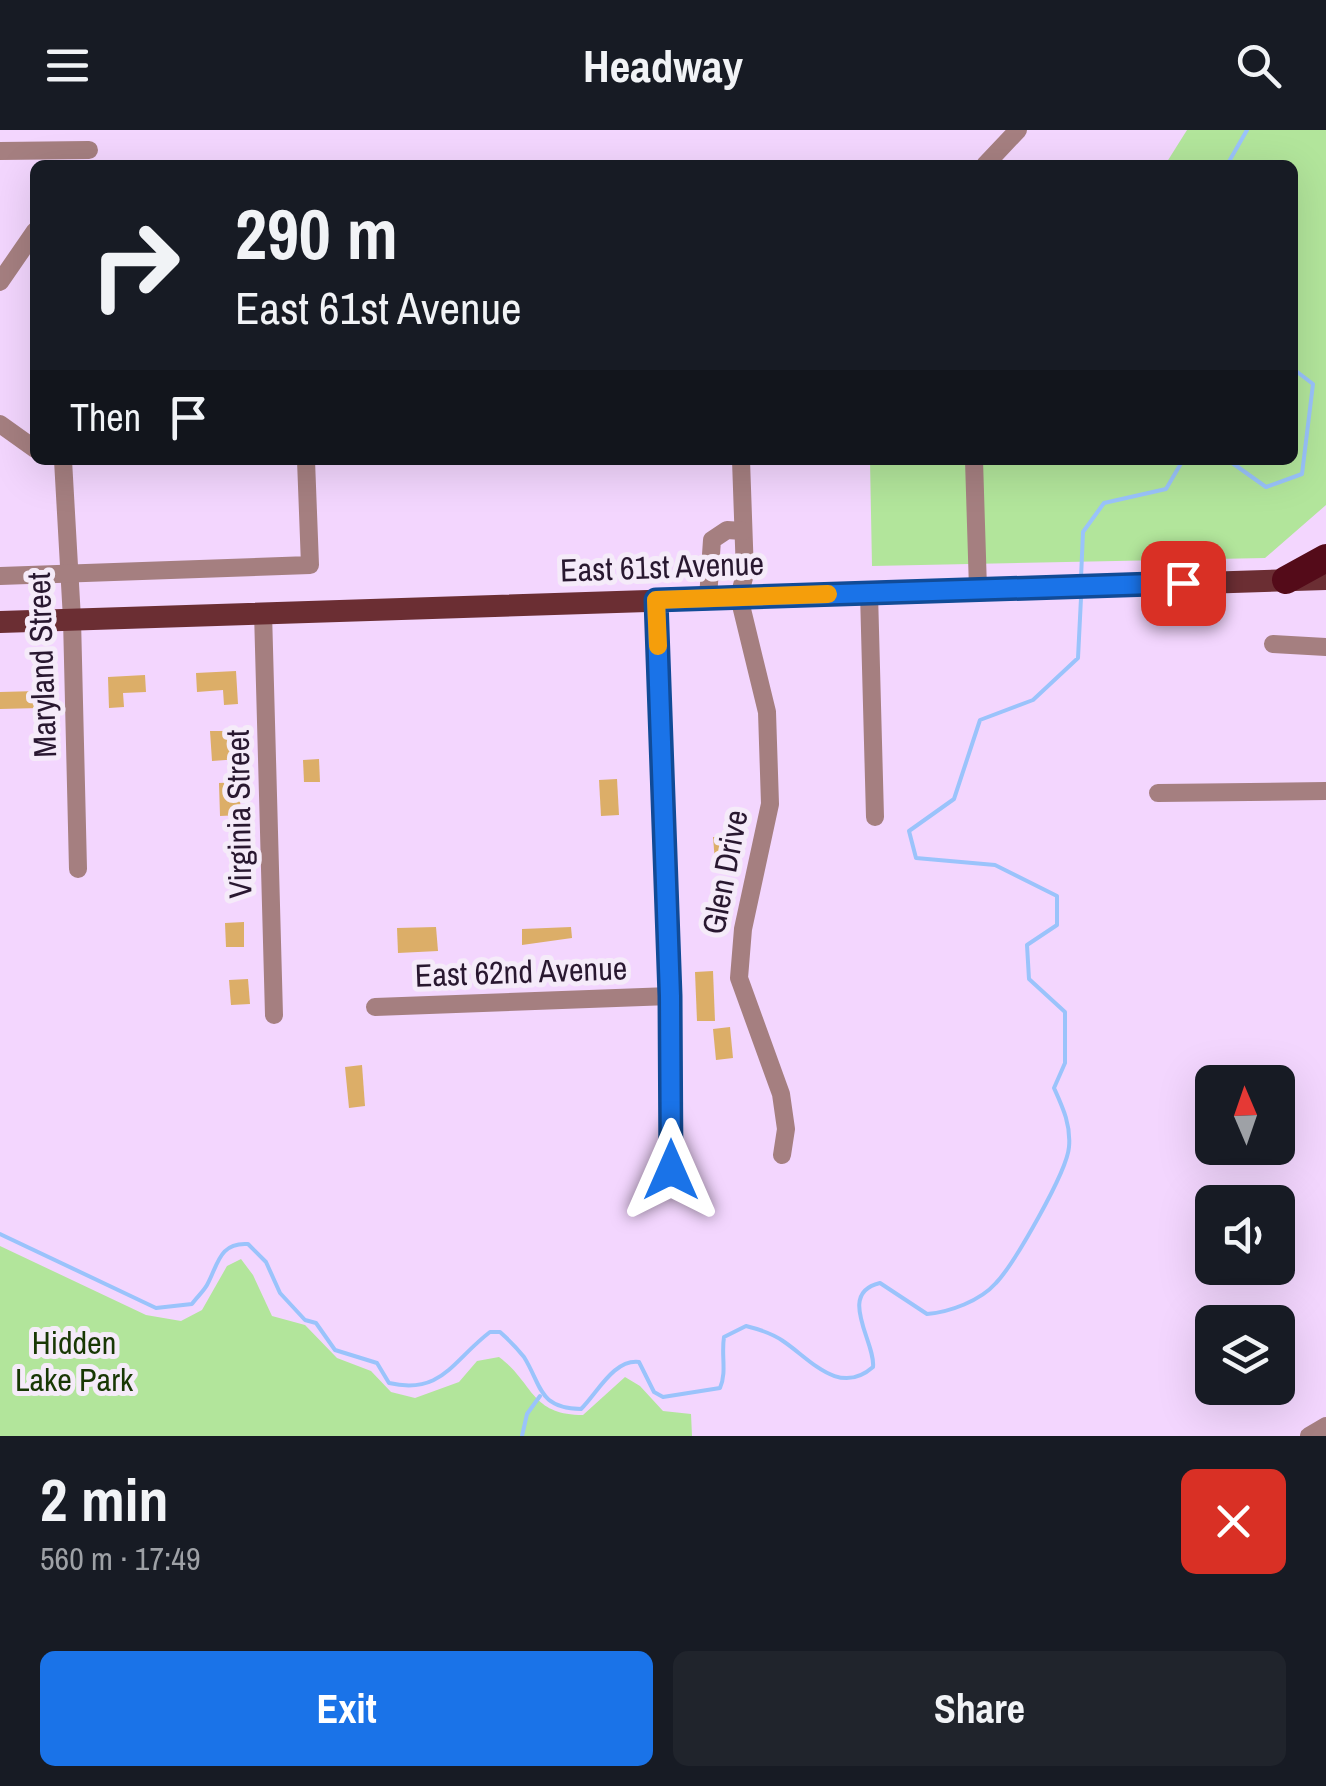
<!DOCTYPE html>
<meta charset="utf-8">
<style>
body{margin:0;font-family:"Archivo Narrow",sans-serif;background:#20242c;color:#f1f3f6;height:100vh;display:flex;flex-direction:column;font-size:38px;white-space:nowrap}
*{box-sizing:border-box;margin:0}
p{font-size:32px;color:#9ea1a6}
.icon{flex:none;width:55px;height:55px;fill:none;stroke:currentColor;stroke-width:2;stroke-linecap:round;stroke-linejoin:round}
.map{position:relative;height:1306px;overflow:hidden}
.drawer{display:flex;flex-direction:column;background:#171b24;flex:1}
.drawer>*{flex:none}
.hud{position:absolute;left:30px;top:30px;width:1268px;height:305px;border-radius:15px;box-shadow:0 10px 40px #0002;background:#171b24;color:#f1f3f6;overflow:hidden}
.needle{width:65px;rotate:358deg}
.controls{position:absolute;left:1195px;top:935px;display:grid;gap:20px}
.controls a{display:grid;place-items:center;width:100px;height:100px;border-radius:15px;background:#171b24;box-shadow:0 10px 40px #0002;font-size:50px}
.pin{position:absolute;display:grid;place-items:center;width:85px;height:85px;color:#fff;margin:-42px;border-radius:20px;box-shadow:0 5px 15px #0006}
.me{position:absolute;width:110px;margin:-55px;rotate:0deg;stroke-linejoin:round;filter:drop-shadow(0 0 8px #0008)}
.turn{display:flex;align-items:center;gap:35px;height:210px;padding:0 40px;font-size:45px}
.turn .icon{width:130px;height:130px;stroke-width:2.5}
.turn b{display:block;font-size:70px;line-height:85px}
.then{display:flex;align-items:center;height:95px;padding:0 40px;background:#0003;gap:20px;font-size:38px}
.round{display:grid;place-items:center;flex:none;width:105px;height:105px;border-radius:15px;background:#20242c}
.head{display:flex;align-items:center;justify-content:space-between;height:170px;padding:0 40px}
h1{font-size:60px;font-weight:800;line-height:75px}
.button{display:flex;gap:20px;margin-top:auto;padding:20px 40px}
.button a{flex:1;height:115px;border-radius:15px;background:#1a73e8;color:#fff;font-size:40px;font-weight:800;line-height:115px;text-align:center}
.button a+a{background:#20242c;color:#f1f3f6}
header{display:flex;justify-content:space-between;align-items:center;height:130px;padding:0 40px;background:#171b24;font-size:45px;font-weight:800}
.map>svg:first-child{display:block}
.green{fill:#b2e59b}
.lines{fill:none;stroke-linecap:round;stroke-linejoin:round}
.stream{stroke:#9ac3fb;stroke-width:4}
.building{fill:#dcae68}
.minor{stroke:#a57f80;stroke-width:18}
.major{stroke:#6b2e33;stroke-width:22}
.highway{stroke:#540b19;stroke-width:28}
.route-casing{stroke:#114b97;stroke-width:25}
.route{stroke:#1a73e8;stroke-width:18}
.slow{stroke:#f59e0b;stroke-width:18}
.labels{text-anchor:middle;stroke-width:10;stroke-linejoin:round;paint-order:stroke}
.street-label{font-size:32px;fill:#291830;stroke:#f5ebf9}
.park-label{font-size:32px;fill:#183804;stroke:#f5ebf9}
</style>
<header><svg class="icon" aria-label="menu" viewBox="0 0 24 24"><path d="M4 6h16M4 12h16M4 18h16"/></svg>Headway<svg class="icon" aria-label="search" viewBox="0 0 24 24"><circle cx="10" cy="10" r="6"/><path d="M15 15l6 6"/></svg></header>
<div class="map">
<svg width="1326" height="1306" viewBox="0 0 1326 1306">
<rect width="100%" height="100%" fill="#f3d6fe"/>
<g class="green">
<path d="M1187 0H1326V375L1265 428 872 436 870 330H1292V35H1165Z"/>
<path d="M0 1116 146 1185 181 1191 202 1180 227 1136 241 1129 253 1145 272 1186 305 1195 337 1228 371 1241 391 1262 415 1268 459 1252 477 1231 499 1227C534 1253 530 1285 583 1285L625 1247 640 1256 663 1281 691 1284 692 1306H0Z"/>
</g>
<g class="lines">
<g class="stream">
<path d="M1227 35 1247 0"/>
<path d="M1228 330 1266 357 1302 344 1313 254 1292 238"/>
<path d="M1081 448 1083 402 1104 373 1166 359 1183 330"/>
<path d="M0 1104 156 1178 192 1174C196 1168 203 1162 207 1155 218 1135 219 1112 248 1114L266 1132 280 1163 305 1190 316 1193 335 1220 377 1233 389 1253C442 1265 452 1231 490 1202H500C509 1210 517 1218 524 1227 542 1256 538 1278 581 1279 598 1262 614 1229 639 1232L654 1262 663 1267 720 1258C727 1242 721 1225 724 1207L746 1196C758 1199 773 1204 783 1211 810 1229 839 1267 873 1237 876 1213 836 1163 880 1153L927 1184C950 1182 980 1171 996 1153 1014 1134 1067 1042 1069 1017 1071 995 1063 978 1054 958L1065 933V882L1029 849 1027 815 1057 795V766L995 735 916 728 909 701 954 669 980 590 1033 570 1078 528 1081 468"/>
<path d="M522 1306 527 1284 540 1266"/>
</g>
</g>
<g class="building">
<path d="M236 541 238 574 224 575 223 560 197 562 196 543Z"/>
<path d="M145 545 146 562 123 563 124 577 109 578 108 547Z"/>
<path d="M38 561 39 578 0 579V562Z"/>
<path d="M210 601H227V613H238L239 629 212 631Z"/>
<path d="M319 629 320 652H304L303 630Z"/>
<path d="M617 649 619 685 601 686 599 650Z"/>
<path d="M239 652 241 685 220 686 219 653Z"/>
<path d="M733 706 734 732H715L713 707Z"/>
<path d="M244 792V817H226L225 793Z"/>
<path d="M436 797 438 821 398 823 397 798Z"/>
<path d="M571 797 572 808 522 815V799Z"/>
<path d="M713 841 715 891H697L695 842Z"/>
<path d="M248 849 250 874 231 875 229 850Z"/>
<path d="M730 897 733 928 716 930 713 899Z"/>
<path d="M362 935 365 976 349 978 345 937Z"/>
</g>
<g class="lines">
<g class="minor">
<path d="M0 21 89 20"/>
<path d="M985 35 1018 0"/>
<path d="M0 152 35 101"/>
<path d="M0 294 35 319"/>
<path d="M63 330 72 489 78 739"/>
<path d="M741 330 745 444 739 467 767 582 770 674 743 799 739 848 781 964 786 999 782 1025"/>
<path d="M974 330 978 459"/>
<path d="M0 446 310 435 306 330"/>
<path d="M869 463 875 687"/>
<path d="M708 468 712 410 727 400 743 401"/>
<path d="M656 469 670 866 671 1040"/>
<path d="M263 482 274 885"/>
<path d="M1273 514 1326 517"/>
<path d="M1158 663 1326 661"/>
<path d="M375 877 670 866"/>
<path d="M1309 1306 1326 1296"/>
</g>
<path class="major" d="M0 492 1326 449"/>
<path class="highway" d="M1286 450 1326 428"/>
</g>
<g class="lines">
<g class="route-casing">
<path id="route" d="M671 1040 670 866 656 470 1183 453"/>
</g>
<use href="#route" class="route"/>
<path class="slow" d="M658 516 656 470 828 464"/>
</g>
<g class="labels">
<g class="street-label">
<text transform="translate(662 437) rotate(-2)" y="11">East 61st Avenue</text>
<text transform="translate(42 535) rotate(-92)" y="11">Maryland Street</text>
<text transform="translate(239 684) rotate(-91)" y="11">Virginia Street</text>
<text transform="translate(725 742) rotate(-79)" y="11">Glen Drive</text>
<text transform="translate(521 842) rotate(-2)" y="11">East 62nd Avenue</text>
</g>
<g class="park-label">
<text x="74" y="1224">Hidden<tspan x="74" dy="37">Lake Park</tspan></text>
</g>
</g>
</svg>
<div class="controls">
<a><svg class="needle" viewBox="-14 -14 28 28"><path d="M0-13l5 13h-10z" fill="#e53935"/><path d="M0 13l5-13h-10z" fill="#9ea1a6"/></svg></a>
<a><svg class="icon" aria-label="sound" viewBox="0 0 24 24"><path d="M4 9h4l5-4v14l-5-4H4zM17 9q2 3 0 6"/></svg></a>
<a><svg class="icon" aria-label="layers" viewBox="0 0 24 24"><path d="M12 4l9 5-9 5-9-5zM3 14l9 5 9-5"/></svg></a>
</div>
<div class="pin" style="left:1183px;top:453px;background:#d93025"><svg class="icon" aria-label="arrive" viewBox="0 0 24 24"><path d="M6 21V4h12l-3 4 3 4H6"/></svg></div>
<svg class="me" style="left:671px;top:1040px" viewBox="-20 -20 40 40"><path d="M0-17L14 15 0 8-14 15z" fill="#1a73e8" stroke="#fff" stroke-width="4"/></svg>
<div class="hud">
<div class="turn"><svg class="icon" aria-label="right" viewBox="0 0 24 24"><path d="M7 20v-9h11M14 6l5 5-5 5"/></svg><div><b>290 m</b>East 61st Avenue</div></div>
<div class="then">Then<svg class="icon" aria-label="arrive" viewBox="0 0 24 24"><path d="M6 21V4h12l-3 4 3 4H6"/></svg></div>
</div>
</div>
<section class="drawer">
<div class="head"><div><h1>2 min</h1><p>560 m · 17:49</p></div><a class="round" style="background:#d93025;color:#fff"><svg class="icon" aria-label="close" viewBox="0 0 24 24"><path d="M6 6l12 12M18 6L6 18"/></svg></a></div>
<div class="button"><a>Exit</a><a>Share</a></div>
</section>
